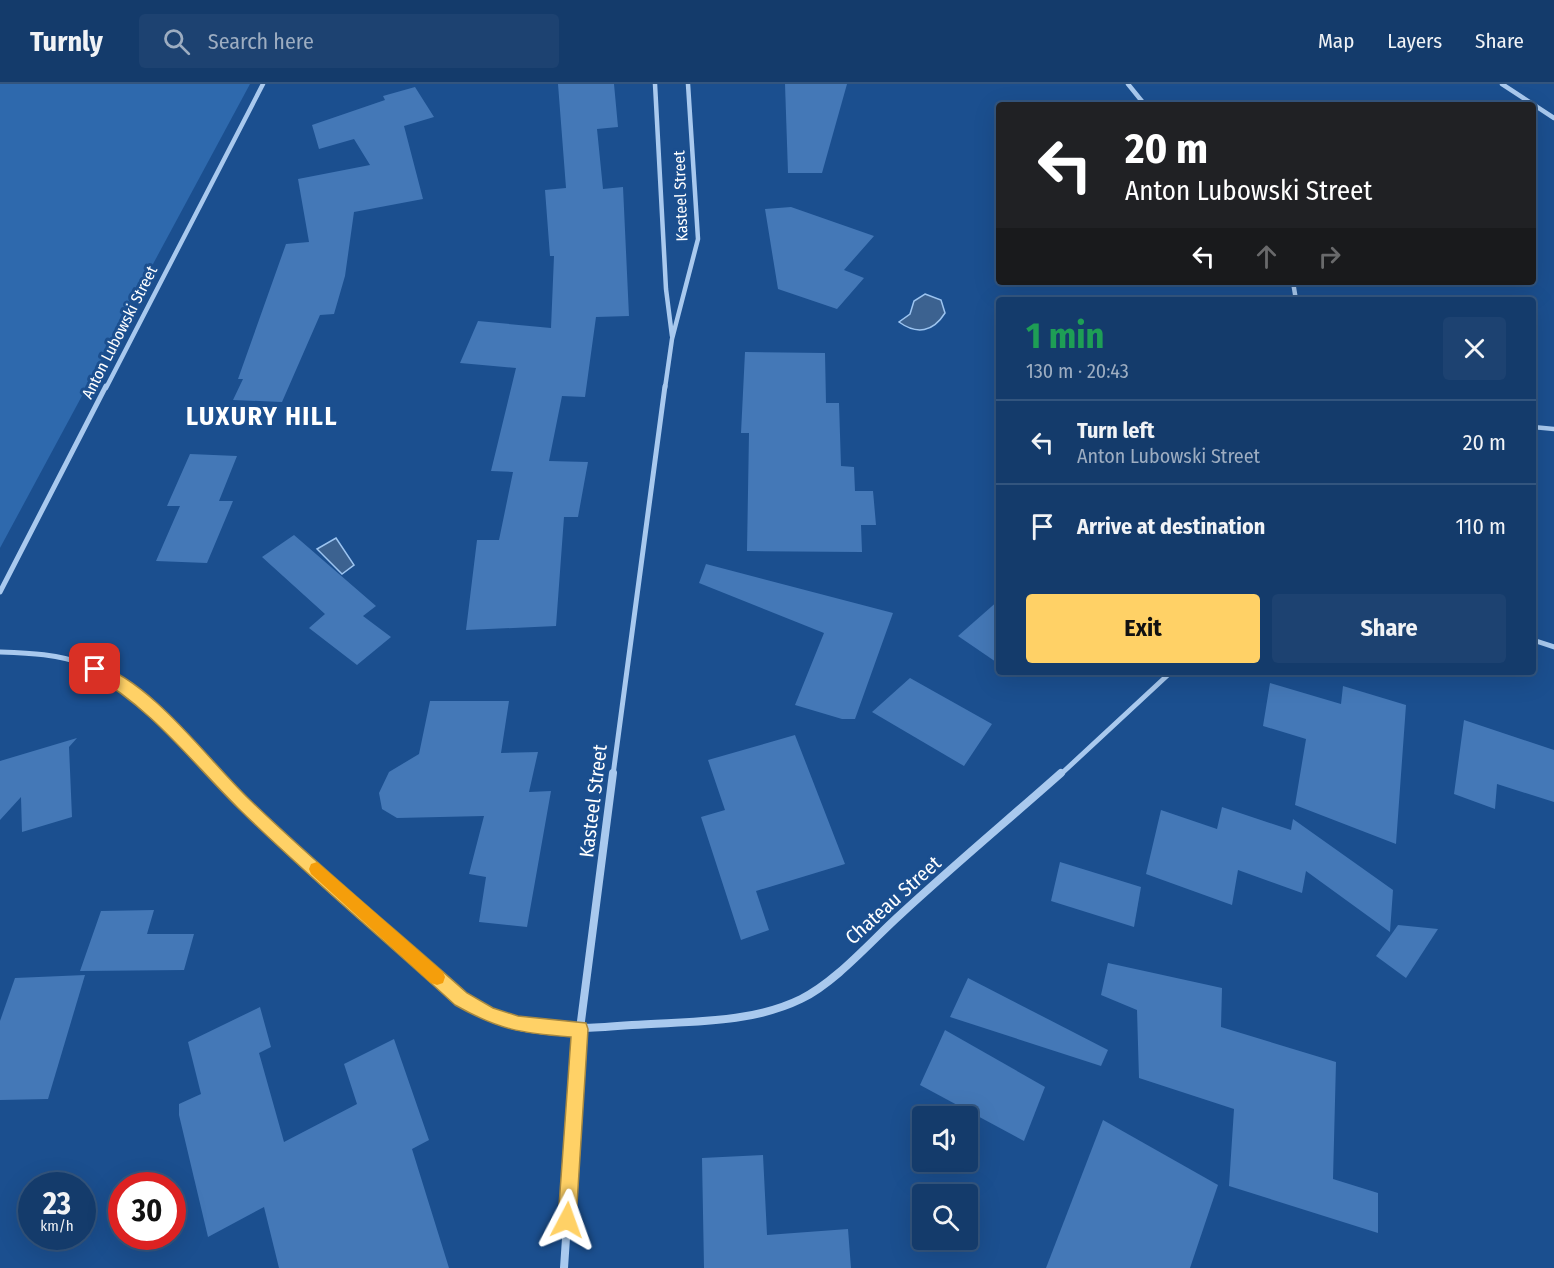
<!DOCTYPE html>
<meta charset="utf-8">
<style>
body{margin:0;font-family:"Fira Sans Condensed",sans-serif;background:#1d4271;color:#f1f3f6;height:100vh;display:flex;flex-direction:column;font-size:22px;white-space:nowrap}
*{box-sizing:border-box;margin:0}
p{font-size:20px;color:#9dadc1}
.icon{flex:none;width:33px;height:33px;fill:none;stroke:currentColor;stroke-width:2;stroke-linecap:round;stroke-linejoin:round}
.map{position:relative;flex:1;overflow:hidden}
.details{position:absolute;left:996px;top:213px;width:540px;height:378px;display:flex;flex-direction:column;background:#143b6b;border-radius:6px;box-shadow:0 6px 24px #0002,0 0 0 2px #33557e}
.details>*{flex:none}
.top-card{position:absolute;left:996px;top:18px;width:540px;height:183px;border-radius:6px;box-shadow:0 6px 24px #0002,0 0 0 2px #33557e;background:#202124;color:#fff;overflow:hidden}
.controls{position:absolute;left:912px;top:1022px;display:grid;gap:12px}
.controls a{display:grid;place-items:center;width:66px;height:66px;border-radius:6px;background:#143b6b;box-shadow:0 6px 24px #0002,0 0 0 2px #33557e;font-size:30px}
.speed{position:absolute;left:18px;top:1088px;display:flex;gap:12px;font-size:30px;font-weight:700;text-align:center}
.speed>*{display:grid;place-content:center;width:78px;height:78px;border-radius:50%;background:#143b6b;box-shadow:0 6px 24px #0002,0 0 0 2px #33557e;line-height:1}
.speed small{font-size:15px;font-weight:400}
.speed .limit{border:9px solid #d22;background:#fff;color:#111}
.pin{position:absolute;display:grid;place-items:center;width:51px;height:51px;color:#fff;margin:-26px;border-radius:12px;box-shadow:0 3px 9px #0006}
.me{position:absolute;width:66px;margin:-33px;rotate:4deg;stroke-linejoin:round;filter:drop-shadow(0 0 4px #0008)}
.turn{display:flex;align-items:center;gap:21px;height:126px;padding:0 30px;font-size:27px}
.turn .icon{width:78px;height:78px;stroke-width:2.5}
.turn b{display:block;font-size:42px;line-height:51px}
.lanes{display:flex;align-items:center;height:57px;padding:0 30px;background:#0003;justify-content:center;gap:30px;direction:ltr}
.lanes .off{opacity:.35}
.round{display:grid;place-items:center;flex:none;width:63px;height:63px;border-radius:6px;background:#1d4271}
.overview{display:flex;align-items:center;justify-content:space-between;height:102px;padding:0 30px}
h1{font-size:36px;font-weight:700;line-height:45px;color:#1e9e55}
.cta{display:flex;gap:12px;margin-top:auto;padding:12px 30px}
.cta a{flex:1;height:69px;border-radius:6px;background:#ffd166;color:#111;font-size:24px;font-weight:700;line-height:69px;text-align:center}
.cta a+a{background:#1d4271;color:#f1f3f6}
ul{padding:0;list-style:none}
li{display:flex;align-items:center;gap:18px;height:84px;padding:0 30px;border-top:2px solid #33557e}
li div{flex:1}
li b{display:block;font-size:22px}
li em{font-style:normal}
header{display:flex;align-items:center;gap:36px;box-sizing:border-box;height:84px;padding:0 30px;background:#143b6b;border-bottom:2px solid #33557e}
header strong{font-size:28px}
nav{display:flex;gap:33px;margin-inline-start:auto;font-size:21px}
.search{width:420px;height:54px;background:#1d4271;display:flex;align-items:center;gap:15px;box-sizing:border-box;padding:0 21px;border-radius:6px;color:#9dadc1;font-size:22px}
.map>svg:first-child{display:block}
.green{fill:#2e69ad}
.water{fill:#3c6290;stroke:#9cc4f0;stroke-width:1.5}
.building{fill:#4478b7}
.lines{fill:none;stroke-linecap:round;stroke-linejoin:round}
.lane{stroke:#a9c9ee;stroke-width:4.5}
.street-far2{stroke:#a9c9ee;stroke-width:4.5}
.street-far1{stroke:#a9c9ee;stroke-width:5}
.street{stroke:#a9c9ee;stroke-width:8}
.route{fill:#ffd166;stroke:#a68842;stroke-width:1.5}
.slow{fill:#f59e0b}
.labels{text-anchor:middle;stroke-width:6;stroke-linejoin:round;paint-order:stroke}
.far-street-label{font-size:16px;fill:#fff;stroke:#1b4f8f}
.street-label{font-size:20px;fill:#fff;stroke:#1b4f8f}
.district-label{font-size:26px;font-weight:bold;letter-spacing:1.5px;fill:#fff;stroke:#1b4f8f}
</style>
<header>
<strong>Turnly</strong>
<div class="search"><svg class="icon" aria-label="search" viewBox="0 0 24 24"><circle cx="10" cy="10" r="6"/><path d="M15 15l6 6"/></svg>Search here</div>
<nav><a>Map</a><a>Layers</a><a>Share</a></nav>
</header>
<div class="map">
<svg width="1554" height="1184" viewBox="0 0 1554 1184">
<rect width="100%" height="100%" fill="#1b4f8f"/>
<path class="green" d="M0 0H250L0 464Z"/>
<g class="water">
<path d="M925 210 941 216 945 229C933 248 917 251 899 238L910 230 914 217Z"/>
<path d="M336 454 354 481 342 490 317 465Z"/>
</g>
<g class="building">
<path d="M558 0H614L618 43 597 45 603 105 623 103 629 232 596 233 585 313 562 312 549 377 588 378 578 433H564L556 542 466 546 477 456H499L513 388 491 387 516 284 460 279 478 237 551 244 554 172H550L545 106 566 104Z"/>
<path d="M785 0H847L822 89H788Z"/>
<path d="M415 3 434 33 404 42 423 115 354 128 345 192 334 230 320 231 282 318 233 316 243 295H238L286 160 309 158 298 95 370 81 354 55 319 65 312 41 385 16 383 12Z"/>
<path d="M791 123 874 152 844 186 864 194 837 225 778 205 765 125Z"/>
<path d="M745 268 825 269 826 319H839L841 382 854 383 855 407H873L876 441H861L862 468 747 467 749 349H741Z"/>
<path d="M190 370 237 372 219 417H233L207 479 156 477 180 422H167Z"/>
<path d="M294 451 376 522 363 532 391 553 357 581 309 544 325 530 262 473Z"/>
<path d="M706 480 893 529 855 635H842L795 621 824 549 699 499Z"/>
<path d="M999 516V580L958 552Z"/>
<path d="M910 594 992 640 964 682 872 628Z"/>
<path d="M1270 599 1341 620 1343 602 1406 621 1396 760 1295 721 1306 655 1263 642Z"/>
<path d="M430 617H509L501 669 538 668 529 708 551 707 527 843 479 838 486 793 469 790 484 732 397 734 382 725 379 709 389 688 419 670Z"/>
<path d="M1464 636 1554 666V718L1497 700 1495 725 1454 710Z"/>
<path d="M795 651 845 780 756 807 769 846 741 856 701 733 725 726 708 676Z"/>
<path d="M77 654 69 663 72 733 22 748 21 713 0 736V677Z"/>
<path d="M1222 723 1291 746 1293 735 1393 806 1390 848 1306 787 1302 809 1238 786 1232 821 1146 790 1161 726 1217 745Z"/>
<path d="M1060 778 1141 803 1134 843 1051 817Z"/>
<path d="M154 826 147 850H194L184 886 80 887 101 827Z"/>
<path d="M1398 841 1438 845 1406 894 1376 872Z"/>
<path d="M1108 879 1222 904 1221 943 1336 978 1333 1095 1378 1109V1149L1229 1102 1234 1025 1139 994 1137 926 1101 911Z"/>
<path d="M85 891 48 1015 0 1016V937L15 894Z"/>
<path d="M968 894 1108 966 1101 982 950 933Z"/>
<path d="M260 923 271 963 259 969 284 1058 357 1020 344 980 394 955 429 1056 412 1065 449 1184H279L264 1123 208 1153 179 1031V1020L201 1010 188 958Z"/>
<path d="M945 946 1045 1003 1024 1057 920 1001Z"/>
<path d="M1103 1036 1218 1101 1190 1184H1046Z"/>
<path d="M763 1071 767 1151 848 1145 851 1184H704L702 1074Z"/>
</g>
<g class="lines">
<path class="lane" d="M1533 343 1554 345"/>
<g class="street-far2">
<path d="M655 0 666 205 672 252"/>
<path d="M1128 0 1145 21"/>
<path d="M1502 0 1554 34"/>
<path d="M1293 198 1296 216"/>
<path d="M106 304 263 0"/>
<path d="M665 304 672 255 698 155 688 0"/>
</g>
<g class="street-far1">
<path d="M0 508 106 302"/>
<path d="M1533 556 1554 563"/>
<path d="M0 568C29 569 59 570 86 581 139 602 178 651 216 691"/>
<path d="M613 691 665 302"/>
<path d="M1060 691 1171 588"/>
</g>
<g class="street">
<path d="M215 689 298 770 461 915C520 949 566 946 632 941 688 937 750 940 801 915 836 898 872 856 901 830 953 782 1008 736 1061 689"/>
<path d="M564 1184 580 945 613 689"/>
</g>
</g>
<path class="route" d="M95 579C154 600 204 671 248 714 318 782 394 844 467 909L493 924 518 932 586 939 588 945 576 1136 574 1143 567 1145 561 1143 558 1136 571 953C521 949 499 946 455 921 383 855 307 792 238 724 188 674 152 625 90 589L88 585Z"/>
<path class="slow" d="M317 778 443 888 445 893 443 899 437 901 431 899 311 790 309 785 311 780Z"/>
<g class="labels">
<g class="far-street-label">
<text transform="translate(680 112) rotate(-92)" y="6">Kasteel Street</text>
<text transform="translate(119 248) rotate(-63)" y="6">Anton Lubowski Street</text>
</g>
<g class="street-label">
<text transform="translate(593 717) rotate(-83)" y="7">Kasteel Street</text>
<text transform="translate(893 816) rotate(-42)" y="7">Chateau Street</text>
</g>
<g class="district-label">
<text x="262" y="341">LUXURY HILL</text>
</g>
</g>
</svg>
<div class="controls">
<a><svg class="icon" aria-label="sound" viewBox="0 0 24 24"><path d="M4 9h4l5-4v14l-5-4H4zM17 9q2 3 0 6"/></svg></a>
<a><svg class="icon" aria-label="search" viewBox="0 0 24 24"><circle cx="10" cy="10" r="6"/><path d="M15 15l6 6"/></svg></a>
</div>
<div class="speed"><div>23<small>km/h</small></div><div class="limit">30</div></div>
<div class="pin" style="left:95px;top:585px;background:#d93025"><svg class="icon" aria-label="arrive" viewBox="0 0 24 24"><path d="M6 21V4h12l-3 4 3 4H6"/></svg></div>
<svg class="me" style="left:567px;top:1136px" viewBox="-20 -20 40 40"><path d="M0-17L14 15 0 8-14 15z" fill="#ffd166" stroke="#fff" stroke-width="4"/></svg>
<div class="top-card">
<div class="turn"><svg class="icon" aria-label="left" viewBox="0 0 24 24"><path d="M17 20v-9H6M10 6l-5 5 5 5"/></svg><div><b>20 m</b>Anton Lubowski Street</div></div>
<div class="lanes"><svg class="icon" aria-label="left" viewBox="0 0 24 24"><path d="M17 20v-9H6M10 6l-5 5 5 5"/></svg><svg class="icon off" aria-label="ahead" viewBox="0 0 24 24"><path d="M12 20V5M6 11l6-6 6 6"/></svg><svg class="icon off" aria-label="right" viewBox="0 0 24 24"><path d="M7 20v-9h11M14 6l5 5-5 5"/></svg></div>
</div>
<section class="details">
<div class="overview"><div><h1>1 min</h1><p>130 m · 20:43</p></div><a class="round"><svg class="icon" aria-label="close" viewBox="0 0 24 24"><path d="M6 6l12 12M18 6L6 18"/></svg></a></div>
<ul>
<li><svg class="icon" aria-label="left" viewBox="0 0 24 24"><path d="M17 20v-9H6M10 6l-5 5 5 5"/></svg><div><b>Turn left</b><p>Anton Lubowski Street</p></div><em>20 m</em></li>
<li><svg class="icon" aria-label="arrive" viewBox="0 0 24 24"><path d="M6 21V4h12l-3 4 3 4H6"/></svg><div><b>Arrive at destination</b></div><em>110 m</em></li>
</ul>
<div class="cta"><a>Exit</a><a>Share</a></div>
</section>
</div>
